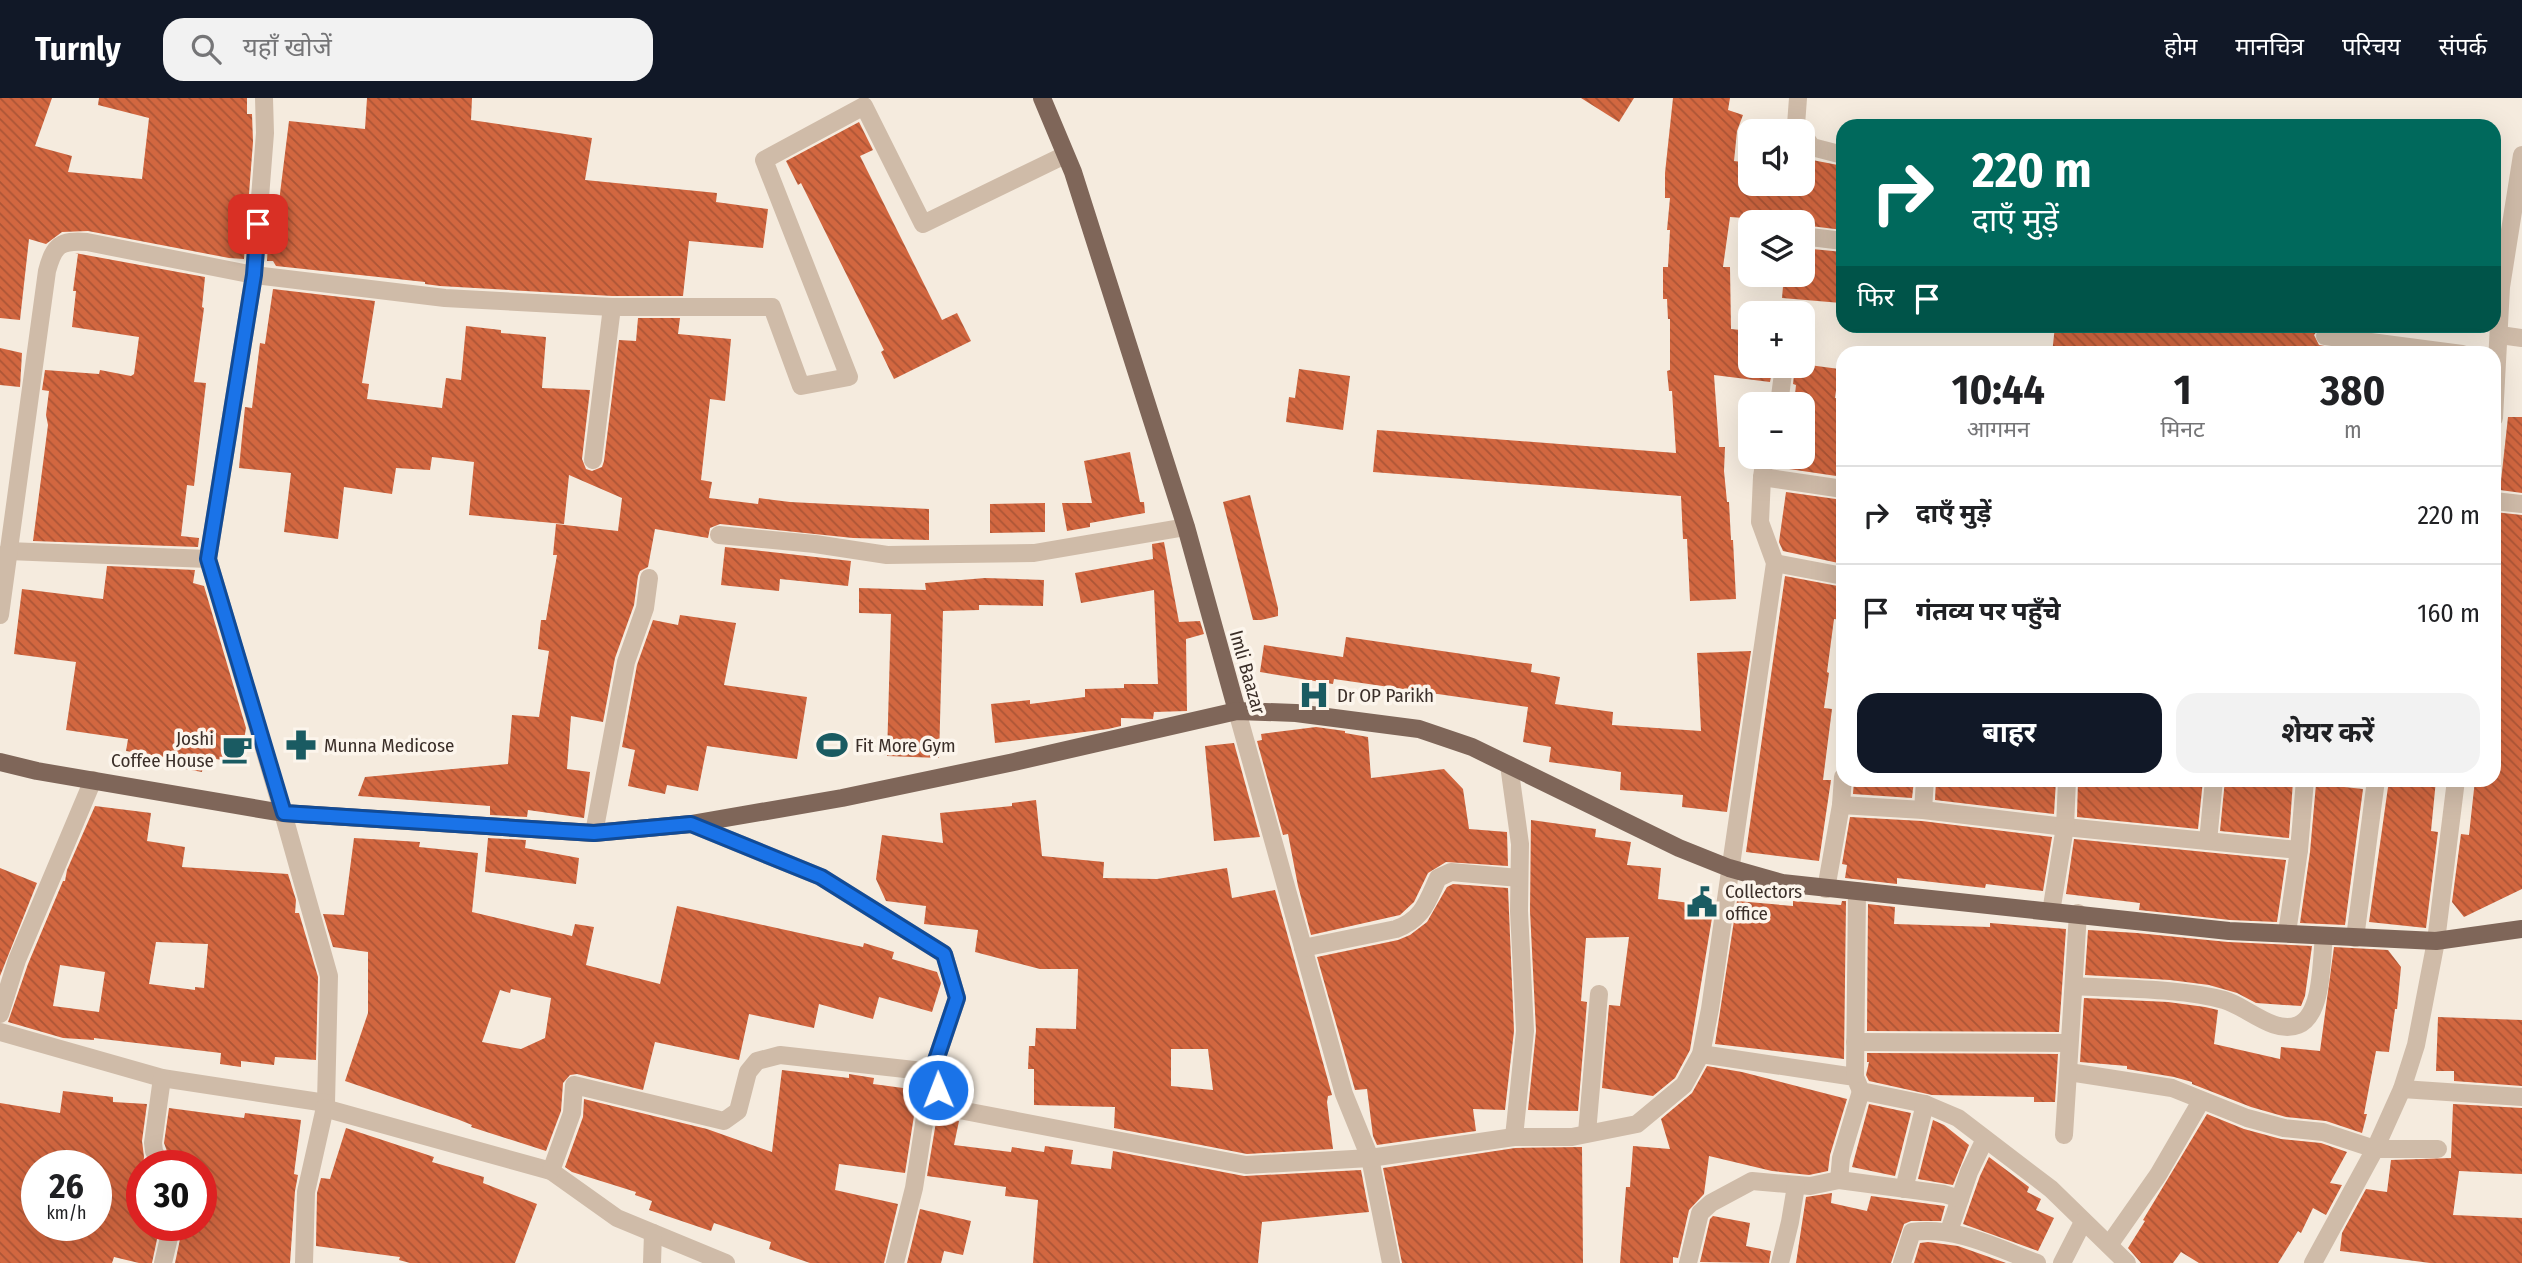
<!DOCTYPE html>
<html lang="hi">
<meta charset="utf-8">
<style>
body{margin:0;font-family:"Fira Sans Condensed","Noto Sans Devanagari",sans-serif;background:#f2f2f2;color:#202124;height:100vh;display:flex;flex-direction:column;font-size:26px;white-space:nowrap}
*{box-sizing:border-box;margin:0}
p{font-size:23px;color:#757577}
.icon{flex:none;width:38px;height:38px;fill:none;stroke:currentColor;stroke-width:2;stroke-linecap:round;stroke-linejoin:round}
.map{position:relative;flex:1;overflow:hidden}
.side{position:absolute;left:1836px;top:248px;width:665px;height:441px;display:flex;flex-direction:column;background:#fff;border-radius:21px;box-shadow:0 7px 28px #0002}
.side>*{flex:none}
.banner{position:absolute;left:1836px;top:21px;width:665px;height:214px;border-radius:21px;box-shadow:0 7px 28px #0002;background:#00695c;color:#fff;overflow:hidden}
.tools{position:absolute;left:1738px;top:21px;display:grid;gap:14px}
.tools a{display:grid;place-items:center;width:77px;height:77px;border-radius:14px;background:#fff;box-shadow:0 7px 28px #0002;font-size:35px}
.speed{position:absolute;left:21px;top:1052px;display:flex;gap:14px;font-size:35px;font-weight:700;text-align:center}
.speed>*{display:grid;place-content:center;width:91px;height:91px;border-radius:50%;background:#fff;box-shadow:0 7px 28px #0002;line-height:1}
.speed small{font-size:18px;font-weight:400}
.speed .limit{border:10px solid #d22;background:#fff;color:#111}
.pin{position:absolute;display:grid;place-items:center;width:60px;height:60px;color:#fff;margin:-30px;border-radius:14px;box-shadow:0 4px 10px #0006}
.me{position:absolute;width:77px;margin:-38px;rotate:359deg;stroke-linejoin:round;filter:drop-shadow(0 0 5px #0008)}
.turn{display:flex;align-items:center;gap:24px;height:147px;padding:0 21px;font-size:32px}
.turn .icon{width:91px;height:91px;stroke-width:2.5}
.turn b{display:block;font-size:49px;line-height:60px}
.then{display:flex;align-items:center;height:66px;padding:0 21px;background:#0003;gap:14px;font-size:26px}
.eta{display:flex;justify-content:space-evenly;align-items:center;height:119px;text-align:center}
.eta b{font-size:42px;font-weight:700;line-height:49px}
.button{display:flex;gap:14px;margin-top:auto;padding:14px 21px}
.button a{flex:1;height:80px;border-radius:21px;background:#111827;color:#fff;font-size:28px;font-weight:700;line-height:80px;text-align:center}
.button a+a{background:#f2f2f2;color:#202124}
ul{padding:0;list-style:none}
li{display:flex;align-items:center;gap:21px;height:98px;padding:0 21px;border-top:2px solid #e0e0e0}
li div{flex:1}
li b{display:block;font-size:26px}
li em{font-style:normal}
header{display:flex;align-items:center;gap:42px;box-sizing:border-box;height:98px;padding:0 35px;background:#111827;color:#fff}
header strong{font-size:33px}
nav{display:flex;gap:38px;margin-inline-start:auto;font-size:24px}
.search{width:490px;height:63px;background:#f2f2f2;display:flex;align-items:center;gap:18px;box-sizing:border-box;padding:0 24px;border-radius:21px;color:#757577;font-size:26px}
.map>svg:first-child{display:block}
.building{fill:url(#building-back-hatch);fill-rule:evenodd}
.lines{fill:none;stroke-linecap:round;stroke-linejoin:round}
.minor{stroke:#cfbba8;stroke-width:18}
.major{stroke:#7f6659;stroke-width:18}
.route-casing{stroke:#114b97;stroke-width:18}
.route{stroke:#1a73e8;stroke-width:12}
.labels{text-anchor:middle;stroke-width:7;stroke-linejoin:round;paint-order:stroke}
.street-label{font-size:19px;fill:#3b2f29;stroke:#fcf5ec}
.poi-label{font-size:19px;fill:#3b2f29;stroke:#fcf5ec;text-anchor:start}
</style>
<header>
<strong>Turnly</strong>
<div class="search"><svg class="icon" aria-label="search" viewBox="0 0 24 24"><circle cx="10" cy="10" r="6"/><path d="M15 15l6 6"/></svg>यहाँ खोजें</div>
<nav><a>होम</a><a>मानचित्र</a><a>परिचय</a><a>संपर्क</a></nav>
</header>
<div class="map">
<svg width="2522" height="1165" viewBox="0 0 2522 1165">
<defs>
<pattern id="building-back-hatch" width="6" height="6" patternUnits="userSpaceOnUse" patternTransform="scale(1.75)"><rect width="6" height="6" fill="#d26740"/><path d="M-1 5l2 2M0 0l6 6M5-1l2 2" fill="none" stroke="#ac5536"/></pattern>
</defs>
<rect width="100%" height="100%" fill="#f5ebde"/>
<g class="building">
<path d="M0 0H52L35 48 72 58 68 74 142 81 149 20 98 7 99 0H247V16H252L253 44 244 161 229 160 88 133 62 134 46 146 29 141 20 222 0 220Z"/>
<path d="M367 0H472L471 22 592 40 585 82 717 95 716 104 768 111 763 150 689 143 683 198H612L440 188 425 186V184L276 168 273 163H267L268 144H274L289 23 365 31Z"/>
<path d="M1581 0H1634L1619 24Z"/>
<path d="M1673 0H1730L1728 12 1743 17 1737 33 1734 63 1750 65V86H1802V60L1843 68V132L1802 127V124L1730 119 1723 169H1730L1731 231 1750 233V273V268H1773L1770 284 1714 277 1719 349H1725L1724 373 1727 404H1729L1731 442H1733L1736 501 1690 503 1687 441H1683L1681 398 1373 374 1377 332 1676 355 1672 293H1669L1667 273 1670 272V221H1668L1667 201H1663V169H1668L1670 132H1667L1670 100H1665V75Z"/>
<path d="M859 24 873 52 860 58 942 222 957 215 971 243 894 281 881 254 884 252 801 85 798 87 786 63Z"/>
<path d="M1802 150 1843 154 1841 205 1782 200 1784 177H1802Z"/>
<path d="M75 155 205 179 202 209 204 210 194 284 206 285 194 388 187 387 181 438 199 440 198 449 33 443 48 327 46 317 49 293 42 292 45 272 99 276 100 272 131 278 134 276 139 239 72 229 76 193H73L78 156Z"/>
<path d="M273 191 375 203 362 285 369 286 367 301 442 310 446 280 461 282 466 228 501 232V235L546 239 542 290 590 292 582 361 586 371 592 373 602 369 604 363 619 242 636 243 638 220H680L678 236 731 241 725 303 710 301 701 382 712 384 709 400 758 406 759 400 790 404 929 411V442L853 440 720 426 710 430 708 440 655 431 648 469 640 473 638 478 634 507 615 560 603 624 571 618 567 671 590 674 584 720 528 712 527 719 490 717V708L358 698 365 679 508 666 512 617 539 619 549 553 538 551 541 522H546L557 457H553L556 426 618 433 622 400 569 377 564 426 469 417 474 364 432 359 430 372 396 370 392 396 344 389 338 441 284 434 291 375 239 370 245 309 252 310 260 245 265 246Z"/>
<path d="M2055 228H2155L2213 233 2214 228 2262 232 2263 228H2321L2314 237 2319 247 2371 256H2052Z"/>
<path d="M2332 228H2390L2389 235Z"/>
<path d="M0 250 22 255 20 289 0 287Z"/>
<path d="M1802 266 1839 271 1835 300H1842L1837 346H1843V379L1789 371 1790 359H1802V306H1794L1796 287 1793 286 1795 268H1802Z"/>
<path d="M1299 271 1350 278 1343 332 1286 324 1289 299 1295 300Z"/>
<path d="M2508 319H2522V395L2500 392Z"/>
<path d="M1130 354 1140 404H1144L1145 415 1090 425V429L1067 433 1062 405H1092L1084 363Z"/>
<path d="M1786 394 1843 402V466L1783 453 1779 444Z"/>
<path d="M1250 397 1278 510V518L1261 522H1253L1223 404Z"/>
<path d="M1045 405V434L990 435V406Z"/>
<path d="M2494 414 2522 417V791L2464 819 2452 804 2461 736 2469 737 2475 682H2494V515L2500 469 2494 468Z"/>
<path d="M1164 444 1179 524 1200 523 1204 536 1186 541 1187 613 1154 614 1153 621 1121 620V628L1108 631 995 645 991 606 1030 602V606L1085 599V591L1124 590V586H1158L1154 492 1081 505 1075 475 1153 461 1152 446Z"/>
<path d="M725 449 851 463 848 488 780 481 779 493 721 487Z"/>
<path d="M107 468 195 472 193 485 204 488 246 630 240 665 204 659 202 674 169 668 171 660 126 653 128 641 66 632 76 564 14 556 22 491 103 501Z"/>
<path d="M1785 478 1843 489 1841 522 1834 521 1827 574 1829 575 1824 610 1832 611 1823 682H1831L1819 763 1746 754Z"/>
<path d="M985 480 1044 482 1043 508 979 507V512L943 513 939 660 887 658 891 516 859 515V490L926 492 925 485Z"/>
<path d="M680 517 736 525 724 587 807 599 797 661 707 648 698 693 667 687 665 696 628 688 635 652 622 649 637 567 653 522 678 527Z"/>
<path d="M1346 539 1532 566 1531 574 1560 579 1555 606 1613 614 1612 627 1701 633 1697 555 1751 553 1727 714 1682 709 1683 697 1620 692 1621 674 1549 664 1551 649 1523 644 1528 609 1334 581 1333 586 1260 574 1264 547 1343 559Z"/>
<path d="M1316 629 1345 633V635L1368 639 1371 680 1444 671 1463 691 1469 731 1507 734 1508 768 1446 764 1428 775 1414 804 1400 817 1311 837 1298 788 1288 736 1283 737 1257 643 1262 642 1261 636Z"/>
<path d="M1234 645 1260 739 1214 743 1205 648Z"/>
<path d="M1854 682H1914L1912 700 1853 696Z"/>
<path d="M1936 682H2056L2054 716 1935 702Z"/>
<path d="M2078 682H2203L2198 731 2077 719Z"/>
<path d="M2225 682 2293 683 2289 740 2220 733Z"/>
<path d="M2389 682H2436L2431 733 2438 734 2426 830 2369 824Z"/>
<path d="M2316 686 2363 691 2345 827 2300 825 2310 754Z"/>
<path d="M1036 702 1042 758 1104 764 1103 780 1157 781 1227 770 1232 800 1275 792 1332 997 1328 998 1327 1004 1333 1051 1247 1056 1114 1030 1115 1009 1034 1007V971H1028L1029 948H1035L1036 930 1076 931 1078 871H1040L975 854 978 832 924 826 926 808 886 803 876 781 882 737 943 745 940 715 1012 708V705ZM1171 951H1208L1213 992 1171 988Z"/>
<path d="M95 708 151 715 147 743 185 749 182 769 288 776 296 802 295 815H299L318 879 316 962 275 959 274 967 241 963V969L220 966 221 955 94 940V942L63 940 8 924 28 866 63 783H65L67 772ZM156 844 208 846 204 890 195 889V892L149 886ZM60 867 105 874 99 914 53 908Z"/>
<path d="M1850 719 1922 723 2052 739 2043 793 1986 786 1985 790 1897 780V786L1845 780 1847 767 1842 766Z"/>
<path d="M1531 722 1596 731 1595 739 1631 744 1627 767 1661 770 1658 801 1714 808 1690 952 1675 980 1653 998 1602 990 1609 907 1620 908 1629 839 1586 840 1581 903 1587 904 1578 1013 1528 1012 1536 933 1530 813Z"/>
<path d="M354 740 420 744 419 749 478 755 472 814 572 838 575 826 594 829 586 867 660 886 677 808 863 849 864 845 894 854 892 861 937 874 941 885 932 914 879 899 873 921 819 906 814 930 749 916 739 962 655 944 643 992 577 976 570 977 563 985 561 1013 546 1053 471 1029 472 1027 457 1021 345 983 368 915V854L333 849 323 816 344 817ZM511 891 551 900 545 940 521 951 482 944 500 892 510 895Z"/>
<path d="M488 740 526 742 525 750 579 760 576 786 485 774Z"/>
<path d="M2074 741 2286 762 2277 824 2230 822 2139 812 2140 805 2066 796Z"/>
<path d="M0 770 37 785 0 878Z"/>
<path d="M1453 786 1508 790 1514 933 1505 1012 1473 1011 1476 1033 1377 1047 1373 1038 1367 991 1355 992 1317 859 1398 842 1410 837 1427 824 1447 789Z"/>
<path d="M1737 803 1793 808V803L1841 807 1842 803H1846L1844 961 1715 946Z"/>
<path d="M1868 806 1895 809 1894 826 1990 829V825L2066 831 2059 934 1867 933Z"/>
<path d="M2088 832 2137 835 2228 844 2312 848 2305 898 2301 908 2256 905 2237 895 2209 887 2170 882 2085 877Z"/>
<path d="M2334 849 2388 852 2401 869 2397 911H2395L2389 954 2376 953 2364 1016H2367L2362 1035 2326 1023 2286 1019 2251 1009 2192 986V984L2174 979 2127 971V968L2080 964 2084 900 2168 904 2205 909 2218 912 2214 946 2280 961 2281 949 2320 953Z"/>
<path d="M2438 919 2522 922V988L2454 983V973H2436Z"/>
<path d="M1867 955 2058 956 2055 1004H2034V999L1932 997 1869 983 1866 977 1869 964H1867Z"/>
<path d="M1707 968 1742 974 1847 1001 1830 1057 1828 1073 1809 1077 1772 1073 1709 1058 1704 1096 1689 1112 1678 1160 1673 1159V1165H1620L1626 1089H1630L1633 1048 1670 1051 1661 1021 1692 995Z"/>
<path d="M782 972 849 980V976L874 980 873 986 918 992 905 1075 839 1066 835 1092 898 1106 884 1165H810L769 1151 771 1144 714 1125 711 1133 649 1112 652 1103 635 1097 636 1094 572 1074 565 1069 583 1019 584 1001 707 1031 772 1054Z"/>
<path d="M63 993 113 999V1004L147 1006 142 1043 144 1059 138 1111 142 1112V1127H160L152 1165H139L114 1159 112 1165H0V1005L60 1015ZM37 1068H98L96 1127H37Z"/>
<path d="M1869 1006 1911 1015 1895 1078 1852 1069Z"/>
<path d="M2453 1006 2522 1010V1076L2459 1073 2453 1117 2522 1120V1165H2430L2340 1153 2342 1135 2366 1091 2387 1094 2391 1062 2451 1060Z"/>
<path d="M169 1010 244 1020 245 1015 301 1022 294 1076 298 1077 295 1093 290 1165H175L183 1127H201V1068H194L195 1060 168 1056 164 1045Z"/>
<path d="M2207 1016 2244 1031 2281 1041 2321 1045 2347 1054 2330 1085 2342 1087 2326 1117 2313 1110 2301 1135 2298 1133 2278 1165H2199L2181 1154 2173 1165H2141L2128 1150 2145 1123 2143 1122Z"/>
<path d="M937 1018 959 1023 954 1047 1011 1054 1012 1049 1044 1054 1045 1048 1073 1052 1071 1066 1111 1071 1113 1053 1244 1078 1361 1072 1369 1114 1262 1124 1258 1165H1033L1038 1102 1005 1098 1006 1089 927 1078Z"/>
<path d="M1933 1022 1944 1027 1969 1047 1953 1087 1918 1081Z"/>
<path d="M346 1030 434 1059 432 1064 484 1079 483 1085 537 1106 515 1165H410L399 1162 400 1159 316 1148 317 1095 321 1080 330 1081Z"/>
<path d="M1582 1049 1583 1165H1402L1383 1070 1515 1050Z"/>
<path d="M1989 1059 2029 1089 2027 1094 2041 1101 2036 1112 2054 1120 2038 1153 1963 1126 1980 1078Z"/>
<path d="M1832 1095 1831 1105 1867 1113 1871 1098 1945 1108 1941 1123H1911L1904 1126 1891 1165H1796L1806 1099Z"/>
<path d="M920 1111 971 1123 963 1157 944 1153 941 1165H907Z"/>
<path d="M1713 1118 1750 1125 1746 1148 1771 1153 1769 1165 1700 1164 1710 1121Z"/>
<path d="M1928 1144 1958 1148 2006 1165H1914L1920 1145Z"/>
</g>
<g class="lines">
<g class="minor">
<path d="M264 0 265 35 254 177 208 461 283 715 329 878 326 1005 306 1094 304 1165"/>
<path d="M1798 0 1796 27 1801 33"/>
<path d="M1802 35 1812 49 1843 57"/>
<path d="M1802 138 1843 143"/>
<path d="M2500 237 2522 240"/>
<path d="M2325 238 2462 256"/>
<path d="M1779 306 1784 268"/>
<path d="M2494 320 2501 189 2522 57"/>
<path d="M593 362 612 209"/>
<path d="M1762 379 1843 391"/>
<path d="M2494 403 2522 406"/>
<path d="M719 437 815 446 887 457 959 456 1034 455 1186 429"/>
<path d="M8 453 208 461"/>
<path d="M1775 465 1843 478"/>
<path d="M0 517 47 173C54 147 60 142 87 144L254 177 445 200 612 209H772L801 288 849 279 764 62 864 8 923 126 1065 57"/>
<path d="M1237 613 1344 996 1370 1060 1391 1165"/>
<path d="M1509 667 1520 746 1519 813 1525 933 1514 1039"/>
<path d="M1841 707 1923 712 2065 729 2299 752"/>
<path d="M1923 712 1925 682"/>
<path d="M691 726 821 779 944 856 957 900 932 974 914 1090 895 1165"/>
<path d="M594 735 626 564 645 510 649 480"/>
<path d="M2208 743 2214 682"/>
<path d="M1826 791 1841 707 1843 679"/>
<path d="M2051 814 2065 729 2067 682"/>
<path d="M2287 835 2299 752 2305 682"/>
<path d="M2355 840 2376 682"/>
<path d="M1303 850 1396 831C1423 821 1427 804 1438 780L1451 774 1519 780"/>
<path d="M2074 888C2120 891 2180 890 2224 902 2246 908 2274 937 2298 927 2323 917 2321 862 2324 839"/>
<path d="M0 916 17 862 93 682"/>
<path d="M0 934 162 980 326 1005"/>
<path d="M1855 944 2069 945"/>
<path d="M1701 956 1855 979 1861 993 1925 1006 1958 1020 2051 1091 2127 1165"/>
<path d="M2069 974 2172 990 2247 1020 2284 1030 2323 1034 2375 1051H2438"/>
<path d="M1855 979 1857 793"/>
<path d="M2402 991 2522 999"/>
<path d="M324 1010 551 1073 617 1120 726 1165"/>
<path d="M1587 1035 1599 896"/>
<path d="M2064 1037 2078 815"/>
<path d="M161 1068 154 1053 153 1045 162 980"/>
<path d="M551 1073 572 1015 574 987 724 1023 738 1013 748 974 757 963 780 957 932 974 944 1009 1246 1067 1370 1060 1514 1039H1572L1637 1026 1684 987 1701 956 1710 911 1775 465 1760 424 1762 379 1765 359"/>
<path d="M1839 1082 1841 1060 1861 993"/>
<path d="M1904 1091 1925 1006"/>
<path d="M1949 1133 1969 1074 1985 1041"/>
<path d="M2109 1147 2158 1077 2201 1003"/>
<path d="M163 1165 172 1127"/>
<path d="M652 1165 653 1135"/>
<path d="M1688 1165 1700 1115 1711 1105 1752 1083 1810 1088 1839 1082 1944 1096 1960 1101"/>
<path d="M1780 1165 1790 1124 1796 1088"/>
<path d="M1902 1165 1912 1134C1956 1128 1997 1150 2037 1165"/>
<path d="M2062 1165 2083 1124"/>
<path d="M2313 1165 2375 1051 2402 991 2416 947 2436 843 2456 682"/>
</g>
<g class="major">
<path d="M1042 0 1073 74 1186 429 1237 613"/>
<path d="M0 664 37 673 283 715 594 735 691 726 842 700 1014 664 1237 613 1296 615 1419 631 1472 649 1679 750 1729 770 1782 785 2229 833 2436 843 2522 831"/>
</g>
</g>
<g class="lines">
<g class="route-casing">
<path id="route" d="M258 126 254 177 208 461 284 715 594 735 691 726 821 779 944 856 957 900 932 974 938 992"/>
</g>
<use href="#route" class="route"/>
</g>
<defs>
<g id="hospital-bare" transform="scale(2.415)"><path d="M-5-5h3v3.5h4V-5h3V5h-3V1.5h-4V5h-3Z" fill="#1a5b62" stroke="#fcf5ec" stroke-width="2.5" paint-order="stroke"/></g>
<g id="pharmacy-bare" transform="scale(2.415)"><path d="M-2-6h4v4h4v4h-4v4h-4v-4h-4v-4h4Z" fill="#1a5b62" stroke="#fcf5ec" stroke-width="2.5" paint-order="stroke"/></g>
<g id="stadium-bare" transform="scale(2.415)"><path d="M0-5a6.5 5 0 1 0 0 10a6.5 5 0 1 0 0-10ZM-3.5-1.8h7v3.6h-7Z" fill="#1a5b62" stroke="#fcf5ec" stroke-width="2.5" paint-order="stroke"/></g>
<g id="cafe-bare" transform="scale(2.415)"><path d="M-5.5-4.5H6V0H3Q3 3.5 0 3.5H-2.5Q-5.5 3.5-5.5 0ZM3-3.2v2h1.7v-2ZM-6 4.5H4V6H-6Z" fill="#1a5b62" stroke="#fcf5ec" stroke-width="2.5" paint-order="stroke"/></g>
<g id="civic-bare" transform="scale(2.415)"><path d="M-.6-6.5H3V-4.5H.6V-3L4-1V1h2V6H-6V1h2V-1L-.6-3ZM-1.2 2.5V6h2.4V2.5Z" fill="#1a5b62" stroke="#fcf5ec" stroke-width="2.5" paint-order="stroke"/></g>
</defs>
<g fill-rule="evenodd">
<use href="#hospital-bare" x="1314" y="597"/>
<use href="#pharmacy-bare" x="301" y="647"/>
<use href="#stadium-bare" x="832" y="647"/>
<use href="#cafe-bare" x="237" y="651"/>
<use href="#civic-bare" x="1702" y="804"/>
</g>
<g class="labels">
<g class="street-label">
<text transform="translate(1248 574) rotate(74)" y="7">Imli Baazar</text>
</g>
<g class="poi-label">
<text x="1337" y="604">Dr OP Parikh</text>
<text x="214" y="647" text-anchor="end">Joshi<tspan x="214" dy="22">Coffee House</tspan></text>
<text x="324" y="654">Munna Medicose</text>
<text x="855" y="654">Fit More Gym</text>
<text x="1725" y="800">Collectors<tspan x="1725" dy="22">office</tspan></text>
</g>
</g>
</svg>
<div class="tools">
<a><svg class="icon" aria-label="sound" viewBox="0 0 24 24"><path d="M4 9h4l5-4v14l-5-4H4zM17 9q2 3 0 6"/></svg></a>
<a><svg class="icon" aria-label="layers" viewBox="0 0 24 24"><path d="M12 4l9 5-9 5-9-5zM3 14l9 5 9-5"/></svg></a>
<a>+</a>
<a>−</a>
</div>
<div class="speed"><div>26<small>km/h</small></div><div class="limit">30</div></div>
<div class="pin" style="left:258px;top:126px;background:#d93025"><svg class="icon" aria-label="arrive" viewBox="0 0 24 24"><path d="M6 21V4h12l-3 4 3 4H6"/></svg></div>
<svg class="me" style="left:938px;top:992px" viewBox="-20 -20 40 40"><circle r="17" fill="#1a73e8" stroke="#fff" stroke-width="3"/><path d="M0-11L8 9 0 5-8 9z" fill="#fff"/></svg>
<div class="banner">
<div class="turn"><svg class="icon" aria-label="right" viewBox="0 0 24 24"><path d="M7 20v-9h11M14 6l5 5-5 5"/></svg><div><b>220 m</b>दाएँ मुड़ें</div></div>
<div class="then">फिर<svg class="icon" aria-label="arrive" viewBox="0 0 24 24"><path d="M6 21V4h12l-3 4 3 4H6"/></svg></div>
</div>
<section class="side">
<div class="eta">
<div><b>10:44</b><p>आगमन</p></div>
<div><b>1</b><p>मिनट</p></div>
<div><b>380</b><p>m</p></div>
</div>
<ul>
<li><svg class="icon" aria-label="right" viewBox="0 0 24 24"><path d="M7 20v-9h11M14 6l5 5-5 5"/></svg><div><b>दाएँ मुड़ें</b></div><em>220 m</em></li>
<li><svg class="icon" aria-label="arrive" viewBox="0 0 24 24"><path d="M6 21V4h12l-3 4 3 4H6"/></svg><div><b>गंतव्य पर पहुँचे</b></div><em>160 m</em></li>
</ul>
<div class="button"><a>बाहर</a><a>शेयर करें</a></div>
</section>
</div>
